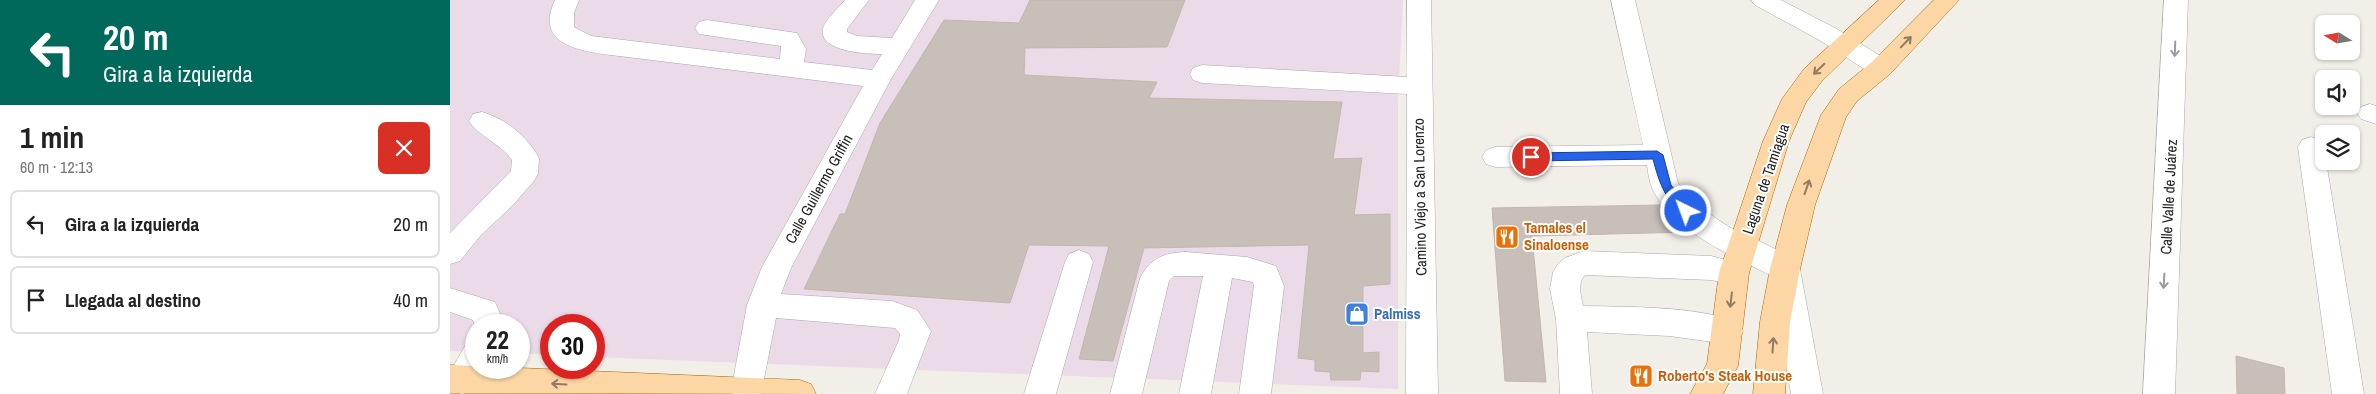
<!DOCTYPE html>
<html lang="es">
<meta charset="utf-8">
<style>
body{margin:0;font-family:"Archivo Narrow",sans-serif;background:#f2f2f2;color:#222;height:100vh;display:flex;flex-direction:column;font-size:19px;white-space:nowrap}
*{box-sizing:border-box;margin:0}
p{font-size:16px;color:#767676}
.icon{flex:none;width:28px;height:28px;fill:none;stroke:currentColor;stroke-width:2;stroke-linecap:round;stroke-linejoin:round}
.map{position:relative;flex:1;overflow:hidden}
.details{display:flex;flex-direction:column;background:#fff;width:450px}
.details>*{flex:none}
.banner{background:#00695c;color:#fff;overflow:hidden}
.needle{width:32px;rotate:281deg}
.buttons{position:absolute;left:1865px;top:15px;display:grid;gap:10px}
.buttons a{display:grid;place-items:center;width:45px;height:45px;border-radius:8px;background:#fff;box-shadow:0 1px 4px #0004;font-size:25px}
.speed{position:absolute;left:15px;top:314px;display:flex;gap:10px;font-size:25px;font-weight:700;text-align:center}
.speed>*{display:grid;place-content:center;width:65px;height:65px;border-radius:50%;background:#fff;box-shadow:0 1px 4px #0004;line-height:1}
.speed small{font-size:12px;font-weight:400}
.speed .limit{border:8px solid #d22;background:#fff;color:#111}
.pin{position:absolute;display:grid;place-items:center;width:42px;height:42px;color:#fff;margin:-21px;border:2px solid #fff;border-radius:50%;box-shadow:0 1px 5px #0007}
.me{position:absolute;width:55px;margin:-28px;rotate:318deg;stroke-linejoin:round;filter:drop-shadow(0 0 4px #0008)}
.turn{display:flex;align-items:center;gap:18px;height:105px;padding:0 20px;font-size:22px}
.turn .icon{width:65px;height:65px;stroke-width:2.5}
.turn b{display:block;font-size:35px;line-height:42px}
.round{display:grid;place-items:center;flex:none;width:52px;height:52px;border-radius:8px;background:#f2f2f2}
.overview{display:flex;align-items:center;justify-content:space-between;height:85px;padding:0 20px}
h1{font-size:30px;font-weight:700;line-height:38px}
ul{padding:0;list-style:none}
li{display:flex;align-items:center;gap:15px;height:68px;margin:0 10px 8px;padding:0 10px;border:2px solid #e0e0e0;border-radius:8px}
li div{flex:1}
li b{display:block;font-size:19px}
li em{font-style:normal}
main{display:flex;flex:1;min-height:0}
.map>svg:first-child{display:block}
.industrial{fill:#ebdbe8}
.building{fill:#c7bfb8;stroke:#c4b6ab}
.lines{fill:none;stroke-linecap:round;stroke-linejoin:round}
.minor-casing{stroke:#a9a9a9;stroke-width:1}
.major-casing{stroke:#a06b00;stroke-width:1}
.minor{fill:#fff;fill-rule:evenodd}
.major{fill:#fcd6a4;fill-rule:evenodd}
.oneway{stroke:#8f7c63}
.oneway2{stroke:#9c9c9c}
.route{fill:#2563eb;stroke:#184099}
.labels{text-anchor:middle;stroke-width:4;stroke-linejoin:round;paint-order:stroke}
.street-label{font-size:15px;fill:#222;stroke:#fff}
.food-label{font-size:15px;font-weight:bold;fill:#c56008;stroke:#fff;text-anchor:start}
.shop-label{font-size:15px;font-weight:bold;fill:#366cbe;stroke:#fff;text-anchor:start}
</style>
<main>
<section class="details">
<div class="banner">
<div class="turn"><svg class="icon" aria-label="left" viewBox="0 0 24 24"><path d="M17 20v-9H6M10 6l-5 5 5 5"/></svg><div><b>20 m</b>Gira a la izquierda</div></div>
</div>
<div class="overview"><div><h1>1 min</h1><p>60 m · 12:13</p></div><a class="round" style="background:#d93025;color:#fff"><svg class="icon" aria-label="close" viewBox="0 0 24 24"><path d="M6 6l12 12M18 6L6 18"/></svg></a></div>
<ul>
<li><svg class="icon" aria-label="left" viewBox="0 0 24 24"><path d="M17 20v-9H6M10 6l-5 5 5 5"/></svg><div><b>Gira a la izquierda</b></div><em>20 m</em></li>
<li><svg class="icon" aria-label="arrive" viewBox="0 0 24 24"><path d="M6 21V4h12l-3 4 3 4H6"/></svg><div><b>Llegada al destino</b></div><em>40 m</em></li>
</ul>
</section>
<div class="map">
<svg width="1926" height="394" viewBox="0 0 1926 394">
<rect width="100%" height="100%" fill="#f2efe9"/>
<path class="industrial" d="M0 0H953L948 100V389L144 357V325H101V355L69 353V325H26V352L0 351Z"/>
<g class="building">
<path d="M580 0H735L717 47 575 48 574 75 707 82 699 98 892 102 883 159 912 158 904 215 940 214V284L913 286V353L929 352V372L911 371 910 380H881L880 372 865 371V360L848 358 859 245 694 248 663 361 629 359 659 246 579 245 560 303 354 289 390 214H395L430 123 494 20 569 23Z"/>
<path d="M1210 205 1239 232 1082 236 1096 382 1055 381 1042 208Z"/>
<path d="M1786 356 1834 368 1835 394H1787Z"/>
</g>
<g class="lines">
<g class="minor-casing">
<g id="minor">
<path d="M105 0H129L124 13V27L141 36 330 59 331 46 249 34 245 28 249 22 257 20 347 33 356 49 354 62 422 70 432 54C418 54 367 52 373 28 376 19 388 8 395 0H419L397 29V32L407 36 442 38 465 0H489L441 79 341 268 331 294 442 301 467 310 481 331 457 394H425L449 340 450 334 445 328 326 318 311 394H283L281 391 297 305 312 267 413 86 161 55C129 51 84 44 105 0Z"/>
<path d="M957 0H981L988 394H956L957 94 752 83 743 80 740 74 743 68 752 65 957 77Z"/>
<path d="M1161 0H1185L1228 183C1242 202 1261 216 1281 228 1299 238 1341 252 1350 269L1373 394H1341L1322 276C1282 256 1221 230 1202 188 1199 181 1198 172 1197 165L1045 167 1036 164 1032 157 1036 150 1045 147 1193 145Z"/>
<path d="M1301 0H1331L1387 29 1440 62 1443 68 1440 74 1431 77 1422 74 1371 41 1305 5Z"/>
<path d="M1714 0H1738L1725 394H1693Z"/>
<path d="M1920 104 1926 106V124L1911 119 1907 113 1911 107Z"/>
<path d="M32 112C56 119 77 136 89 158L88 174 84 181 61 207 31 235 10 261 0 264V233L61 171 62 160C50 143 28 136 19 121L23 114Z"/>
<path d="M1861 137 1870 140 1874 146V161H1876L1914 394H1882L1848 147 1852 140Z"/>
<path d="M629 250 639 254 643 262 606 394H574L615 262 619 254Z"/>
<path d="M1134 251 1261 256 1294 265 1299 273 1294 281 1284 285 1261 280 1135 275C1127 283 1131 296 1133 306 1182 307 1243 306 1289 322L1293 331 1289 340 1278 344 1219 336 1137 332 1142 394H1110L1106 319 1100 289 1103 272 1108 264 1115 258Z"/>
<path d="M735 252 797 257 826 266 834 286 821 394H789L804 286 803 282 782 278 761 394H729L753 276H724L719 281 692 394H660L690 278C701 258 713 253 735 252Z"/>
<path d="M0 288 45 302 55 325H26V328L23 320 0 312Z"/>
<path d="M26 342V368H35L23 390 12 394 1 390 0 372 15 346Z"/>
</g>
</g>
<g class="major-casing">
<g id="major">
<path d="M1429 0H1455L1372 81 1356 102 1339 141 1299 273 1288 366 1273 394H1240L1257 364 1269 273 1313 141 1332 99 1354 69Z"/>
<path d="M1484 0H1509L1440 74 1407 101 1396 117 1365 205 1350 269 1340 322 1335 394H1303L1310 322 1320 269 1337 205 1371 115 1389 89 1422 62Z"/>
<path d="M0 365 350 380 361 384 366 394 0 393Z"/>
</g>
</g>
<use href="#minor" class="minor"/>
<use href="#major" class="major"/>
</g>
<defs><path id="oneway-shaft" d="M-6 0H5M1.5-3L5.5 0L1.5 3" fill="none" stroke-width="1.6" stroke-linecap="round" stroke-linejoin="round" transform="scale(1.25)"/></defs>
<g class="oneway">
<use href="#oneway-shaft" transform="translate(1456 42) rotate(-46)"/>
<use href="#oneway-shaft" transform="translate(1369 69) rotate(136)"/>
<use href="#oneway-shaft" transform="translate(1357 187) rotate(-71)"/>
<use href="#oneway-shaft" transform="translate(1281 300) rotate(97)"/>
<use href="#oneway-shaft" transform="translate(1323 345) rotate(-86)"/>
<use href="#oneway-shaft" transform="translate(109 384) rotate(-177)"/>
</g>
<g class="oneway2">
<use href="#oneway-shaft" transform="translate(1725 49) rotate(92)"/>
<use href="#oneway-shaft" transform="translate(1714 281) rotate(93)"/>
</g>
<path class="route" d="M1207 151 1213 155 1221 185 1241 211 1240 214H1232C1214 197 1209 182 1203 159L1081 161 1076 157 1081 153Z"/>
<defs>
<g id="restaurant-square" transform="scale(1.25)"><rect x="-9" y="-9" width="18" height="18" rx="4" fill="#e8710a" stroke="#fff"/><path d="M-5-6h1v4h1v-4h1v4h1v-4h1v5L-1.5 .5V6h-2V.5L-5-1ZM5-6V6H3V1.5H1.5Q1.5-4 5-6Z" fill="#fff"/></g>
<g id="shop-square" transform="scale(1.25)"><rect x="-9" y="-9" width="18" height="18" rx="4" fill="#3f7fe0" stroke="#fff"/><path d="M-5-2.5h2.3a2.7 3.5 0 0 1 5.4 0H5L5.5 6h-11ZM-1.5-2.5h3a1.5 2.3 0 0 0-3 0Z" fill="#fff"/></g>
</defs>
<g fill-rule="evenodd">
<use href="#restaurant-square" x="1057" y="237"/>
<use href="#shop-square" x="907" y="314"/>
<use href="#restaurant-square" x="1191" y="376"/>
</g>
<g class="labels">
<g class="street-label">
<text transform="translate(1316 179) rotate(-71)" y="5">Laguna de Tamiagua</text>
<text transform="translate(369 189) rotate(-61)" y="5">Calle Guillermo Griffin</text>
<text transform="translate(970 197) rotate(-91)" y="5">Camino Viejo a San Lorenzo</text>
<text transform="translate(1719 197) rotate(-87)" y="5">Calle Valle de Juárez</text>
</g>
<g class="food-label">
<text x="1074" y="233">Tamales el<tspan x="1074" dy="17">Sinaloense</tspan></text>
<text x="1208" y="381">Roberto's Steak House</text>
</g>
<g class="shop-label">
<text x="924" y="319">Palmiss</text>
</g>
</g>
</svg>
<div class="buttons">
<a><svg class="needle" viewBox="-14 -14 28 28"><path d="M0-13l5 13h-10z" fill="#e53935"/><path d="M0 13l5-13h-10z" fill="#767676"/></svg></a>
<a><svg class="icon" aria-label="sound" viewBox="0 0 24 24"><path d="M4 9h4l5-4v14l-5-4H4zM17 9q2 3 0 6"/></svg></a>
<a><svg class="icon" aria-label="layers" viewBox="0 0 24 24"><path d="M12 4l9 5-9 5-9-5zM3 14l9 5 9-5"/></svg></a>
</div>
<div class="speed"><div>22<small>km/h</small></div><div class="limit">30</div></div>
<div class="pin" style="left:1081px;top:157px;background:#d93025"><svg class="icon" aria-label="arrive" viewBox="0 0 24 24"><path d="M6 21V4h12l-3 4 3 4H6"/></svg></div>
<svg class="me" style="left:1236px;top:211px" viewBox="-20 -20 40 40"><circle r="17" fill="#2563eb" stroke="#fff" stroke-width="3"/><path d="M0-11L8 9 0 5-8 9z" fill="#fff"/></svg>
</div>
</main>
